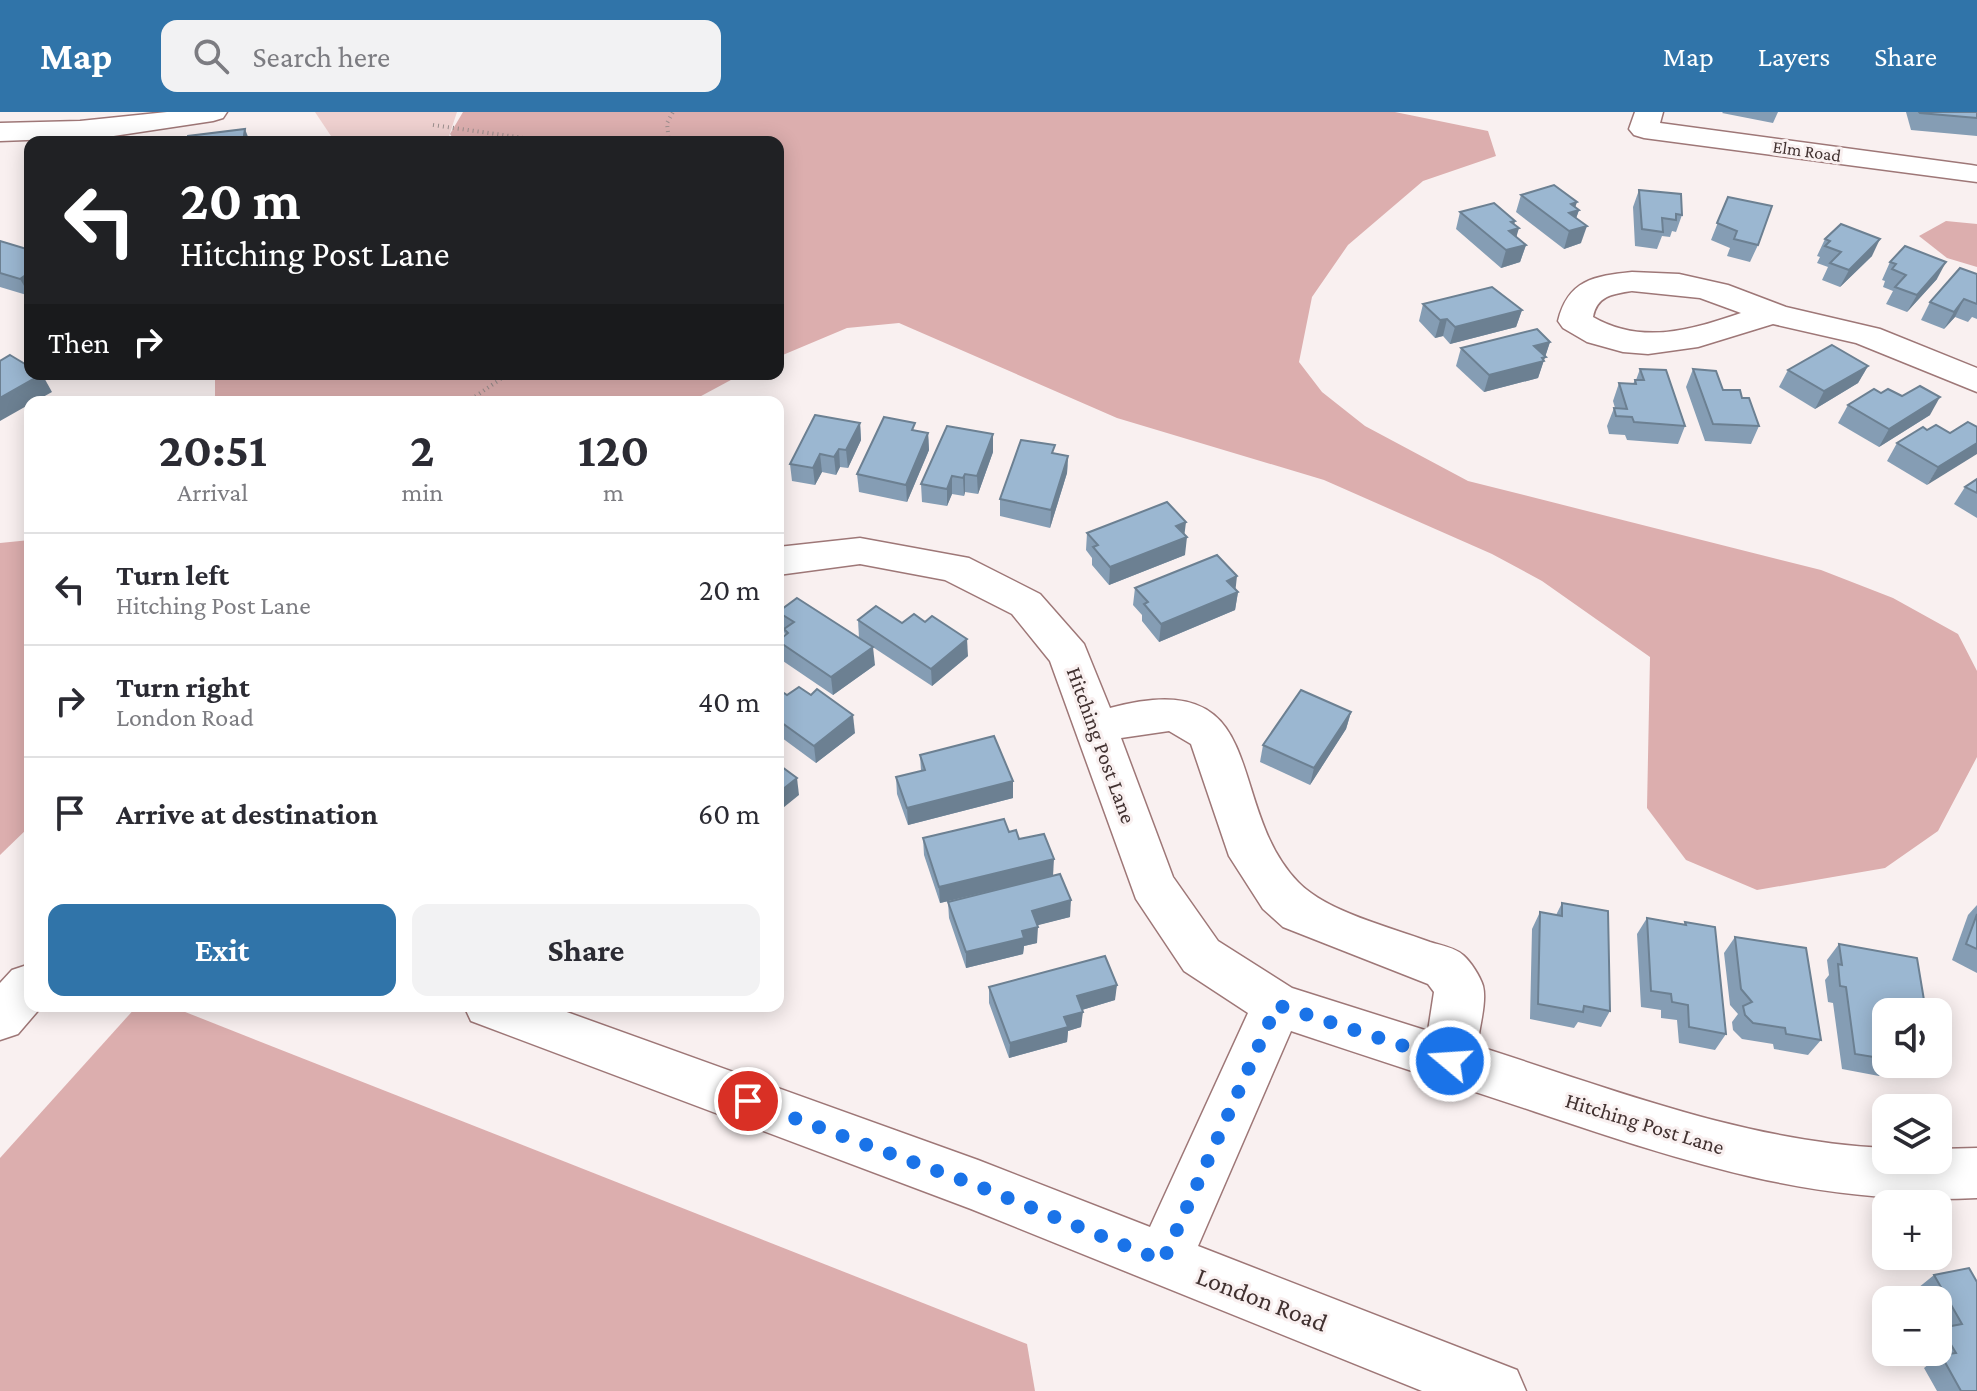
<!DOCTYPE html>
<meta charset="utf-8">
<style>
body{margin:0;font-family:"Crimson Pro",serif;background:#f2f2f3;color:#2b2b33;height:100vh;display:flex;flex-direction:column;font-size:30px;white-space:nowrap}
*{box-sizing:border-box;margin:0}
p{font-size:26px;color:#7c7c81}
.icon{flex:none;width:44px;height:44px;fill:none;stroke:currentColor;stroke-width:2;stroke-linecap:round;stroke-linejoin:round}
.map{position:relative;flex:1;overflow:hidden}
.panel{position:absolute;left:24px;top:284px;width:760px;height:616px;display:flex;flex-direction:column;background:#fff;border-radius:16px;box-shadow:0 4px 20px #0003}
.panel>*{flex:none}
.banner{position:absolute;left:24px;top:24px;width:760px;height:244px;border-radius:16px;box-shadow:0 4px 20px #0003;background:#202124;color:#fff;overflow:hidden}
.controls{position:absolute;left:1872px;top:886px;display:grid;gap:16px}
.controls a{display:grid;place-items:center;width:80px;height:80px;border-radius:16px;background:#fff;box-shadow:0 4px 20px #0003;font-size:40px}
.pin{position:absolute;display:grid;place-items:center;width:68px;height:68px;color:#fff;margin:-34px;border:4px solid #fff;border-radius:50%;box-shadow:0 2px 8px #0007}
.me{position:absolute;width:88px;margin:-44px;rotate:288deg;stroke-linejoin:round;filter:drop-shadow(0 0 6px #0008)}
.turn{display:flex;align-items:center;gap:28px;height:168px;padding:0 24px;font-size:36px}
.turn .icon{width:104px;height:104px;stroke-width:2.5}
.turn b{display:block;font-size:56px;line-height:68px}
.then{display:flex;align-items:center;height:76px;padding:0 24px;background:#0003;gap:16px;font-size:30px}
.eta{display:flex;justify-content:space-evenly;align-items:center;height:136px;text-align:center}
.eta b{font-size:48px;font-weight:700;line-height:56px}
.cta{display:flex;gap:16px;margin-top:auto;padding:16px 24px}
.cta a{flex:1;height:92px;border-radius:16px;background:#3074a9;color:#fff;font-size:32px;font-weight:700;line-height:92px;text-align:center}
.cta a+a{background:#f2f2f3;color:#2b2b33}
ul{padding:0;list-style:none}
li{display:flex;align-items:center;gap:24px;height:112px;padding:0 24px;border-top:2px solid #e1e1e2}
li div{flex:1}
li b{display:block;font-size:30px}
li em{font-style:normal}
header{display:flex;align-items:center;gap:48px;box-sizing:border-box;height:112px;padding:0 40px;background:#3074a9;color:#fff}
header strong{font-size:38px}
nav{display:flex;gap:44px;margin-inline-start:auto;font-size:28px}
.search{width:560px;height:72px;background:#f2f2f3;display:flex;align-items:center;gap:20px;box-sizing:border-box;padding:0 28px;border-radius:16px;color:#7c7c81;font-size:30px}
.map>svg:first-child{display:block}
.green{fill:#eed0cf}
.forest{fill:#dcaeae}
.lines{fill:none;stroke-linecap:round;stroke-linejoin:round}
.minor-casing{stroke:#9e7777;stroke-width:3}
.path{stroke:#998d8c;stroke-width:4;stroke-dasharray:1 4;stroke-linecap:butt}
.minor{fill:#fff;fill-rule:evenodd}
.wall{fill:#859db4}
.shaded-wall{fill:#6c8092}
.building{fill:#9bb7d1;stroke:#6c8092;stroke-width:2}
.route{stroke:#1a73e8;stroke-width:14;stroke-dasharray:0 25.2}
.labels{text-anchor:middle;stroke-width:6;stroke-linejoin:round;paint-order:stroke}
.far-street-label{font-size:18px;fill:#413130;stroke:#f9f0f0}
.street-label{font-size:22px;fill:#413130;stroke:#f9f0f0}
.near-street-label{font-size:26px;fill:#413130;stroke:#f9f0f0}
</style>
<header>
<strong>Map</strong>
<div class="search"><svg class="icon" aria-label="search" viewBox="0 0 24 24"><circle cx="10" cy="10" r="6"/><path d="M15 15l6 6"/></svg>Search here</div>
<nav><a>Map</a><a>Layers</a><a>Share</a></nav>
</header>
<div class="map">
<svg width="1977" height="1279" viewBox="0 0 1977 1279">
<rect width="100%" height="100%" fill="#f9f0f0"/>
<path class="green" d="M315 0H457L447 30H335Z"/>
<g class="forest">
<path d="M463 0H1395L1488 19 1496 44 1423 69 1348 133 1312 185 1299 250 1322 280 1365 314 1468 369 1821 458 1893 486 1958 522 1977 559V645L1938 719 1885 756 1757 778 1686 748 1647 696 1650 545 1542 469 1492 442 1324 368 1117 306 899 211 847 216 778 245V30H456L450 22Z"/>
<path d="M1946 109 1977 112V155L1947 146 1919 124Z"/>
<path d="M215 262H742L690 290H215Z"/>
<path d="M30 428V714L0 743V431Z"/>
<path d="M137 894H170L1027 1232 1035 1279H0V1046Z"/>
</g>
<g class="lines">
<g class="minor-casing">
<g id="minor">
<path d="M167 0H227L223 6 213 9 107 25 0 29V11L80 9Z"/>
<path d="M1635 0H1663L1660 11 1971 53 1977 54V70L1644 26 1634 23 1629 17Z"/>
<path d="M1632 160 1679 162 1728 173 1786 195 1880 217 1977 256V280L1856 231 1773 212 1698 235 1648 242 1623 240 1587 230 1563 216 1558 209C1568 168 1594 164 1632 160ZM1632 179 1700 186 1741 201C1691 218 1642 233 1593 205 1597 184 1612 182 1632 179Z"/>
<path d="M860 426 969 446 1040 482 1084 532 1110 596C1275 552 1222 691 1298 770 1327 800 1390 815 1430 830 1440 833 1456 836 1463 843 1471 850 1480 864 1483 874 1487 890 1479 917 1477 934 1610 976 1746 1030 1886 1036V1048H1938V1037L1977 1036V1086C1814 1094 1685 1050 1533 999 1452 972 1371 946 1291 919L1198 1134 1517 1258 1526 1279H1422L971 1097 471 909 464 894H550L978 1048 1150 1115 1248 901 1184 859 1136 787 1050 549 1012 502 945 468 860 452 778 463V435ZM1169 619 1191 632 1229 744 1263 797 1283 815 1428 872 1434 880 1428 919 1292 876 1218 829 1173 765 1121 626Z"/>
<path d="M30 852V894H42L18 922 0 928V871L12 858Z"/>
</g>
</g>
<g class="path">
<path d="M433 13 552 30"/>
<path d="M669 30 667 11 673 0"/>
<path d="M467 290 508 262"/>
</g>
<use href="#minor" class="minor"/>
</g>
<g class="wall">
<path d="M1723 0H1778L1773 11 1722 1Z"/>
<path d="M1906 0H1977V24L1911 18Z"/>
<path d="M1639 78 1682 103 1676 120 1672 119 1670 125 1662 124 1657 137 1635 134 1633 95Z"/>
<path d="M1521 83 1575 95 1579 98 1576 106 1581 131 1564 137 1516 100Z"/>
<path d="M1728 85 1758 133 1750 150 1727 144 1730 136 1711 128Z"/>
<path d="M1460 100 1514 112 1517 125 1526 133 1520 150 1501 156 1456 117Z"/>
<path d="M1825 127 1872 144 1840 175 1822 168 1828 155 1817 151 1820 145 1817 144Z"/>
<path d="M0 129 30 138V184L0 175Z"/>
<path d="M1890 150 1937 167 1907 200 1886 192 1893 179 1883 175 1885 169 1882 168Z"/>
<path d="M1977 162V207L1972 205 1968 210 1955 205 1944 217 1921 208 1930 190Z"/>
<path d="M1423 192 1522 198 1516 215 1450 232 1443 224 1435 226 1419 209Z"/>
<path d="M1550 230 1538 266 1484 280 1456 254 1461 236Z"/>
<path d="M1868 254 1858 271 1815 297 1779 275 1788 258Z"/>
<path d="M1640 257 1685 314 1678 332 1627 328 1625 323 1609 322 1607 314 1614 296H1615L1613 289 1619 271 1633 272 1635 268H1636Z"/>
<path d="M1693 257 1723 278 1742 286 1759 314 1751 332 1705 329 1686 275Z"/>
<path d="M1881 281 1930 303 1879 335 1838 311 1848 293Z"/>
<path d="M1968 310 1927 373 1887 349 1897 331 1927 318 1950 321Z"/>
<path d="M860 311 861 328 848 356 840 355 836 363 822 360 815 373 792 369 790 352Z"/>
<path d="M916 319 928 321 929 338 907 390 859 380 857 362Z"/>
<path d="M993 322V340L978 382 965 380 964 384 952 382 947 394 922 390 921 372Z"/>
<path d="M1055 341 1068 344 1067 361 1050 416 1000 404V387Z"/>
<path d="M1977 367V406L1954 392 1965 375Z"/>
<path d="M1087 421 1185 423V443L1109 473 1092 453V446L1086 438Z"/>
<path d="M1135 476 1235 478 1238 480 1235 498 1159 530 1142 509V503L1133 493Z"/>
<path d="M778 500 875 553 833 583 780 547 778 529 785 523 784 520 781 517Z"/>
<path d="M858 508 902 511 968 544 932 574 859 526Z"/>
<path d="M778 577 787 583 855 621 816 651 778 623Z"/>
<path d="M1351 600 1346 617 1310 673 1260 650 1263 633Z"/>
<path d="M920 643 1013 669V686L908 713 897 682 896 665 921 659Z"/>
<path d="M1009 720 1019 727 1053 764 1070 805 1037 813V831L1024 834 1023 842 966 856 949 806 948 790 1046 766 940 791 924 743 923 726Z"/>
<path d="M1562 791 1610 899 1601 915 1578 910 1574 916 1530 907 1532 817 1540 800 1556 803Z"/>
<path d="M1977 793V861L1952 848 1968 803Z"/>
<path d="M1647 806 1684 812 1685 810 1726 922 1715 938 1679 931 1677 908 1661 906V898L1641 895 1637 822Z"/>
<path d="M1735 825 1821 928 1808 943 1774 937 1773 932 1742 927 1733 918 1732 910 1738 902 1730 893 1724 841Z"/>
<path d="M1839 832 1886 900V952H1890L1879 964 1842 957 1833 891 1828 890 1825 868 1829 863 1827 848Z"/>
<path d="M989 875 1115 888 1082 898 1081 915 1068 919 1067 930 1009 946 989 891Z"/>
<path d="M1934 1163 1977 1170V1279H1937L1924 1256 1935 1247 1931 1240H1938V1218L1941 1216 1938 1212V1188H1924L1918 1176Z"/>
</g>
<g class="shaded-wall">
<path d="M245 17 250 30H243Z"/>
<path d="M1577 90 1574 99 1579 98 1573 115 1566 117 1571 92Z"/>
<path d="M1515 109 1513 118 1519 116 1514 133 1504 136 1511 110Z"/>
<path d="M1587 114 1581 131 1564 137 1569 119Z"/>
<path d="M1880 127 1872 144 1840 175 1849 158Z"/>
<path d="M1526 133 1520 150 1501 156 1506 138Z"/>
<path d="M1946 150 1937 167 1907 200 1917 183Z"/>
<path d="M30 160V184L20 167Z"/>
<path d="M1964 187 1955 205 1944 217 1954 200Z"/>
<path d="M1522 198 1516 215 1450 232 1455 215Z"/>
<path d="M1447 207 1443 224 1435 226 1440 208Z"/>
<path d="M1550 230 1538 266 1484 280 1489 263 1534 234Z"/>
<path d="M1868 254 1858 271 1815 297 1824 279Z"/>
<path d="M42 262 52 280 34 290H30V292L0 309V286Z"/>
<path d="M1940 285 1930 303 1879 335 1889 317Z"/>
<path d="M860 311 861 328 848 356 846 338Z"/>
<path d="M928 321 929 338 907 390 906 373Z"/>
<path d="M993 322V340L978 382 977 364Z"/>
<path d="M1977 331V342L1927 373 1938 355Z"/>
<path d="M839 337 840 355 836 363 834 345Z"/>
<path d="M820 342 822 360 815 373 813 356Z"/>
<path d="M1068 344 1067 361 1050 416 1051 398Z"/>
<path d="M965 362V380L964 384 963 366Z"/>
<path d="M952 364V382L947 394V377Z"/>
<path d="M1186 410 1184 426 1187 425 1185 443 1109 473 1110 455 1176 414Z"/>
<path d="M1237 464 1235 482 1238 480 1235 498 1159 530 1161 512 1227 469Z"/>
<path d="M967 527 968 544 932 574 931 557Z"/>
<path d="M873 535 875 553 833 583 831 565Z"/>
<path d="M1351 600 1346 617 1310 673 1314 656Z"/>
<path d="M853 603 855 621 816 651 814 634Z"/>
<path d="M797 666 799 683 778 700V681Z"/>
<path d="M1013 669V686L908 713 907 696Z"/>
<path d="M1054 747 1053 764 940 791 939 775Z"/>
<path d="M1071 788 1070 805 1031 815 1032 799Z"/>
<path d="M1038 815 1037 831 1024 834 1023 842 966 856V840L1022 819Z"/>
<path d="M1117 873 1115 888 1075 900 1077 884Z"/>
<path d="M1083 900 1081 915 1068 919 1067 930 1009 946 1010 931 1064 905Z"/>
</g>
<g class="building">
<path d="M1919 0H1977V6L1920 1Z"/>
<path d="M245 17 243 30H187L188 24Z"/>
<path d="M1554 73 1577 90 1571 92 1579 98 1569 101 1587 114 1569 119 1521 83Z"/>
<path d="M1639 78 1681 82 1682 103 1676 102V108L1662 106 1663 120 1642 117Z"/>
<path d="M1728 85 1772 94 1758 133 1734 127 1737 119 1717 111Z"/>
<path d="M1494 91 1515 109 1511 110 1519 116 1509 119 1526 133 1506 138 1460 100Z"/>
<path d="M1841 112 1880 127 1849 158 1830 151 1841 140 1825 134 1830 129 1825 127Z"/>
<path d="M0 129 30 138V160L20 167 0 161Z"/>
<path d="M1905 134 1946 150 1917 183 1895 175 1906 163 1892 157 1896 152 1890 150Z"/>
<path d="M1960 156 1977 162V192L1964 187 1954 200 1930 190Z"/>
<path d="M1492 175 1522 198 1455 215 1447 207 1440 208 1423 192Z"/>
<path d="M1537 217 1550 230 1534 234 1546 245 1542 246 1544 249 1489 263 1461 236Z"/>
<path d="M1832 233 1868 254 1824 279 1788 258Z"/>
<path d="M10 243 30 255V262H42L0 286V249Z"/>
<path d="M1640 257 1666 258 1685 314 1634 310 1632 305 1616 304 1614 296 1627 297 1619 271 1636 272 1635 268H1644Z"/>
<path d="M1693 257 1716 259 1723 278H1740L1742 286H1749L1759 314 1713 312Z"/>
<path d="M1920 274 1940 285 1889 317 1848 293 1874 277 1881 281 1888 277 1902 284Z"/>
<path d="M815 303 860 311 846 338 839 337 834 345 820 342 813 356 790 352Z"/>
<path d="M884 305 915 311 912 318 928 321 906 373 857 362Z"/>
<path d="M1968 310 1977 315V331L1938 355 1897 331 1923 315 1927 318 1936 313 1950 321Z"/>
<path d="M947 314 993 322 977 364 965 362 963 366 952 364 947 377 921 372Z"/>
<path d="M1021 328 1055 333 1052 341 1068 344 1051 398 1000 387Z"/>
<path d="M1977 367V381L1965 375Z"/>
<path d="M1167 390 1186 410 1176 414 1187 425 1110 455 1093 435 1098 433 1087 421Z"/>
<path d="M1217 443 1237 464 1227 469 1238 480 1161 512 1144 492 1148 490 1135 476Z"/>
<path d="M797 486 873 535 831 565 778 529 788 521 784 517 794 510 778 500Z"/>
<path d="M876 494 902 511 914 502 925 510 932 504 967 527 931 557 858 508Z"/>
<path d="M799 575 811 583 817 577 853 603 814 634 778 608V577L787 583Z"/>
<path d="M1301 578 1351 600 1314 656 1263 633Z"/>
<path d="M994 624 1013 669 907 696 896 665 925 658 920 643Z"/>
<path d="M778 652 797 666 778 681Z"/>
<path d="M1004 707 1009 720 1016 718 1019 727 1044 722 1054 747 939 775 923 726Z"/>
<path d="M1060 762 1071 788 1032 799 1038 815 1022 819 1024 826 966 840 948 790Z"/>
<path d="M1562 791 1608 799 1610 899 1584 894 1583 900 1538 892 1540 800 1562 804Z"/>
<path d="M1977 802V837L1966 832Z"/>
<path d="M1647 806 1686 813 1685 810 1715 815 1726 922 1689 915 1688 893 1672 890 1671 882 1651 879Z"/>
<path d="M1735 825 1806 836 1821 928 1786 922 1785 916 1753 911 1745 903 1743 894 1752 890 1741 877Z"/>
<path d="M1839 832 1917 846 1926 900H1886V947L1855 942 1846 875 1840 874 1838 852 1842 853Z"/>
<path d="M1105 844 1117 873 1077 884 1083 900 1064 905 1068 915 1010 931 989 875Z"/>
<path d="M1969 1156 1977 1170V1279H1961L1941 1243 1956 1241 1941 1216 1962 1212 1934 1163Z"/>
</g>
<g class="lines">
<path class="route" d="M748 989 978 1074 1163 1149 1277 893 1450 949"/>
</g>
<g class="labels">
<g class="far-street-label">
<text transform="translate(1807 39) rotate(8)" y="6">Elm Road</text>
</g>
<g class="street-label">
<text transform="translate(1102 633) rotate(70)" y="8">Hitching Post Lane</text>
<text transform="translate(1645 1011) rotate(17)" y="8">Hitching Post Lane</text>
</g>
<g class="near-street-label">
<text transform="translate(1262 1187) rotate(21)" y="9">London Road</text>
</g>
</g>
</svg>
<div class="controls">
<a><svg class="icon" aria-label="sound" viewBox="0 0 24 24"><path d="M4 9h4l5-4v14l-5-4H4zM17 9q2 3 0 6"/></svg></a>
<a><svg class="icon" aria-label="layers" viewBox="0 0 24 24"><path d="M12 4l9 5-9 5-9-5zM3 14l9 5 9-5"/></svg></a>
<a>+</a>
<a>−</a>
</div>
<div class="pin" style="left:748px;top:989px;background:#d93025"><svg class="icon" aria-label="arrive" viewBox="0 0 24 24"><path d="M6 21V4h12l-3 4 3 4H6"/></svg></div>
<svg class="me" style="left:1450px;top:949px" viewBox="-20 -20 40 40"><circle r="17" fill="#1a73e8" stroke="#fff" stroke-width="3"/><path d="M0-11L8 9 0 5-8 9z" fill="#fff"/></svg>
<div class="banner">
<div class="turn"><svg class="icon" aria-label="left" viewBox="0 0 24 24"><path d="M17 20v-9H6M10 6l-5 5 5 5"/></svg><div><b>20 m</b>Hitching Post Lane</div></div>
<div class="then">Then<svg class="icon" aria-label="right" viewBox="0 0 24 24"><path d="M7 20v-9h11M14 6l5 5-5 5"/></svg></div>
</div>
<section class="panel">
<div class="eta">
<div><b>20:51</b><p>Arrival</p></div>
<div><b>2</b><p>min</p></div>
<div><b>120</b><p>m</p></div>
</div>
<ul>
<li><svg class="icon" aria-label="left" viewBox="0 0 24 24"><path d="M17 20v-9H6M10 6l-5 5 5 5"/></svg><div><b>Turn left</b><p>Hitching Post Lane</p></div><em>20 m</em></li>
<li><svg class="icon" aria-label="right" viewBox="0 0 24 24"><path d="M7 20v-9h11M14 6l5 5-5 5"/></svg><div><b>Turn right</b><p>London Road</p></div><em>40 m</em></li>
<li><svg class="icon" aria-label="arrive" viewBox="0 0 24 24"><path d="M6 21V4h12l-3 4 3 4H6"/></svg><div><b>Arrive at destination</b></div><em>60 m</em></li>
</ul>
<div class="cta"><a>Exit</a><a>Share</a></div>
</section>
</div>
